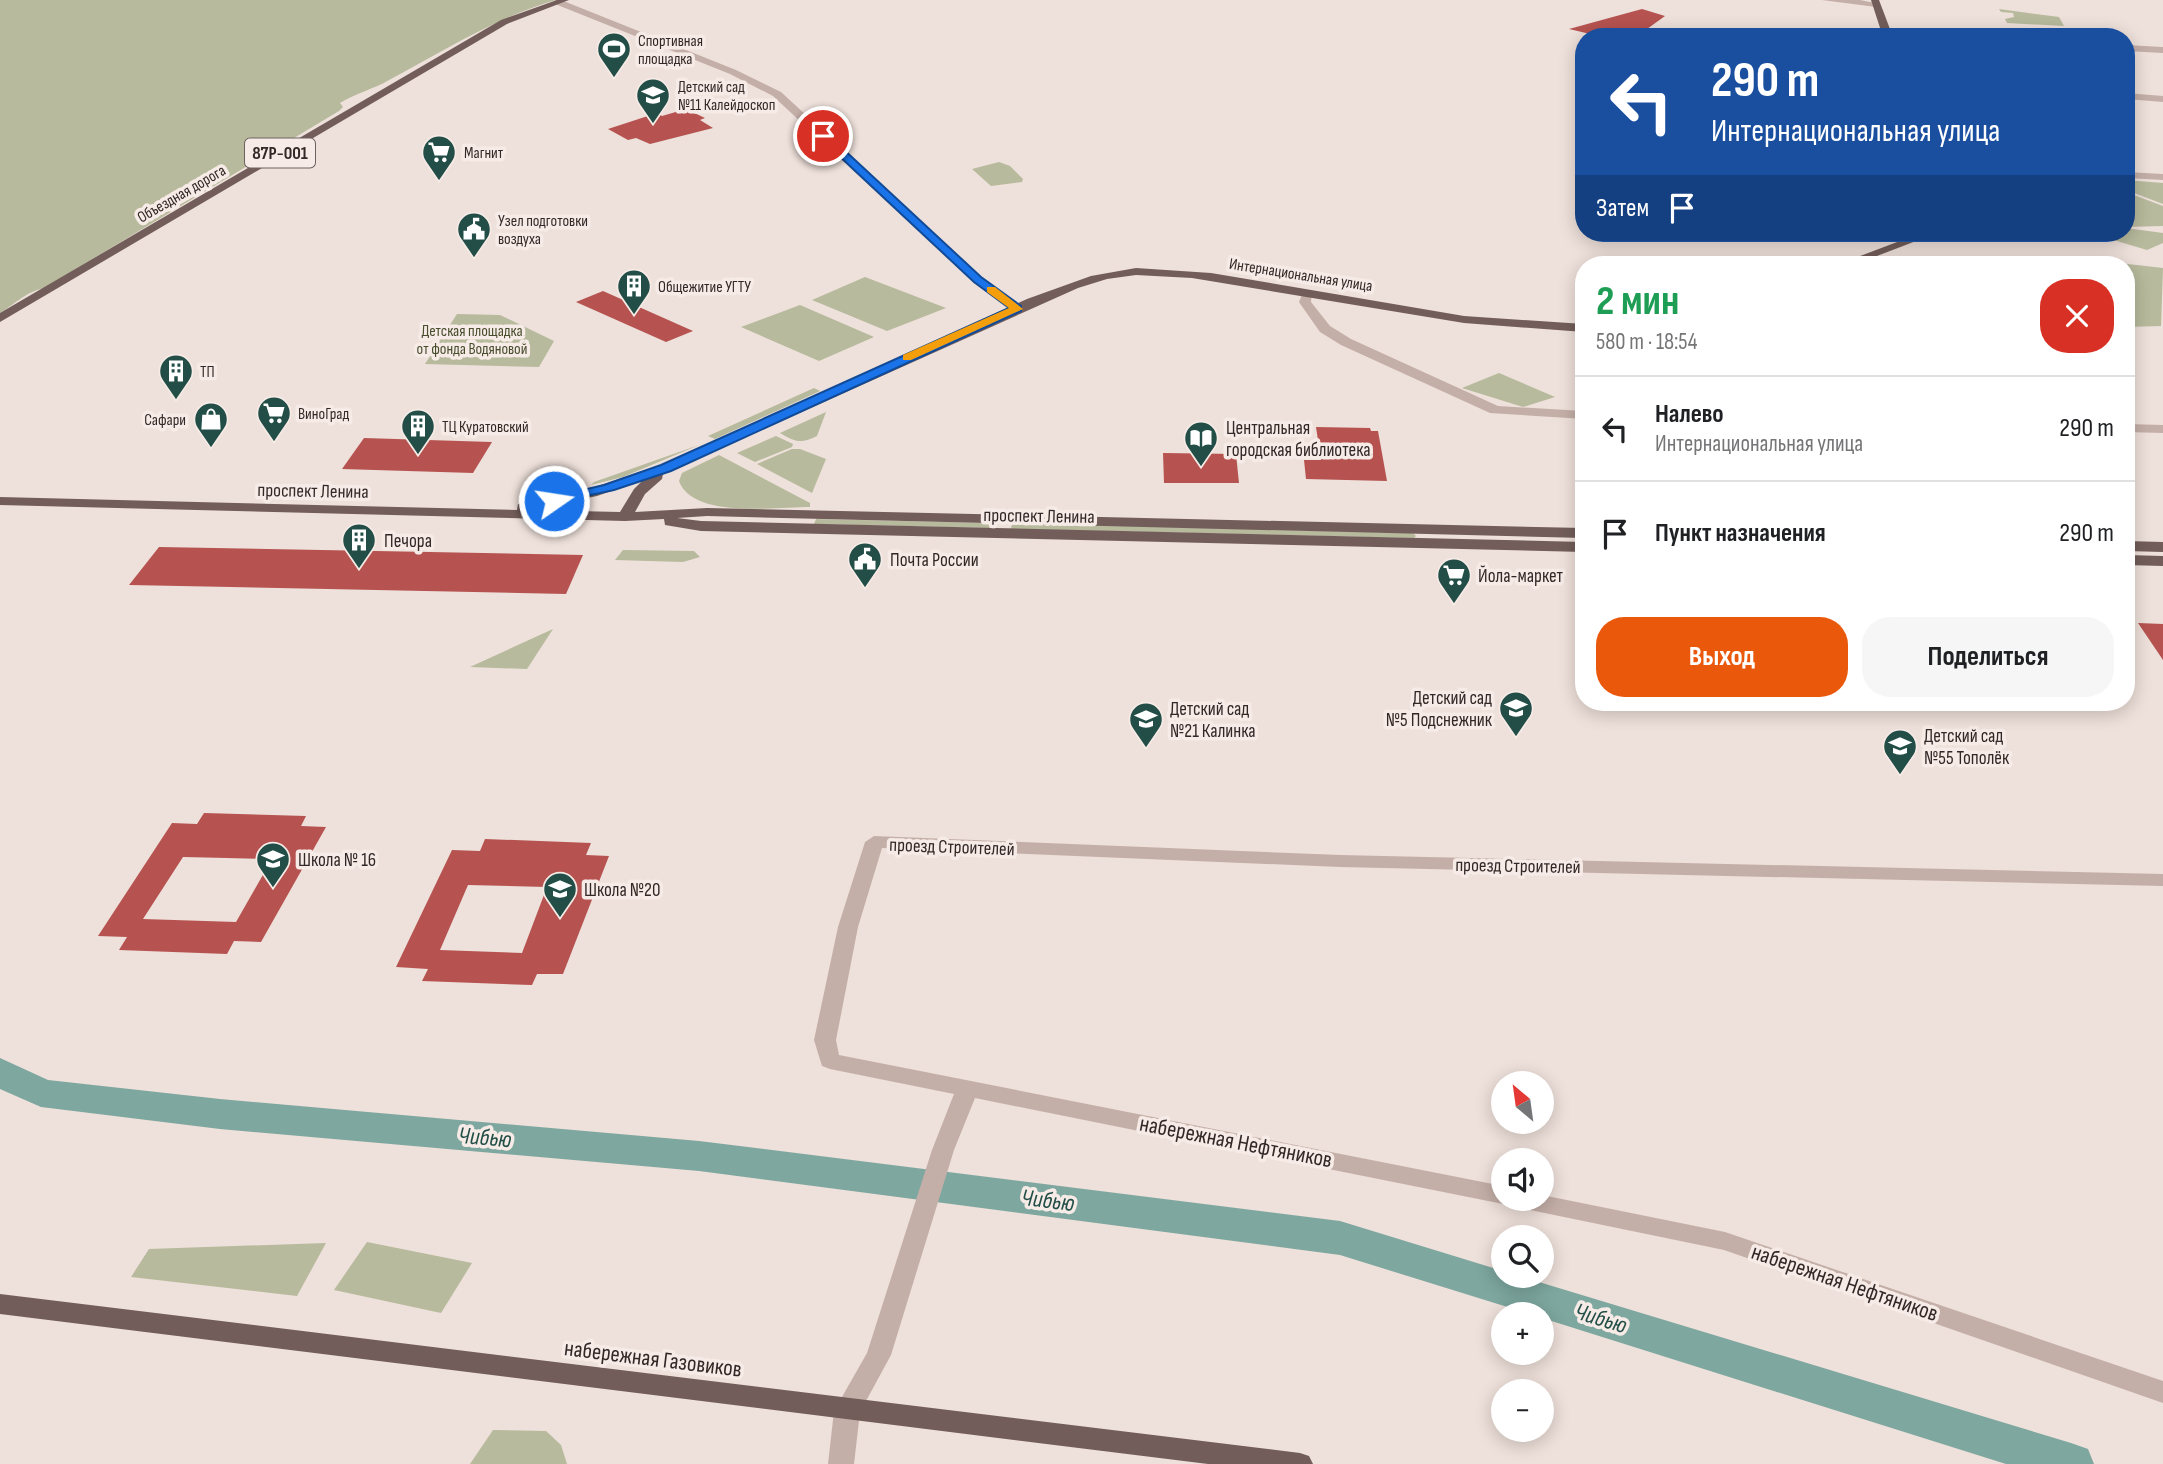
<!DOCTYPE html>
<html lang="ru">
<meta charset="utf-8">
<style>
body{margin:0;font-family:"Sofia Sans Condensed",sans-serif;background:#f6f6f6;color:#202124;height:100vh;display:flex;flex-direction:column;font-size:26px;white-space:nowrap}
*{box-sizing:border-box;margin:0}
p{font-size:23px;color:#757577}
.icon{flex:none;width:38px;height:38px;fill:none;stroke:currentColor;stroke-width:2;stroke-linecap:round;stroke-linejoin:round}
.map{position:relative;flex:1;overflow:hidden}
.panel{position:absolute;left:1575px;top:256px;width:560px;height:455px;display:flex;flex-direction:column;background:#fff;border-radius:28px;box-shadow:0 4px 18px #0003}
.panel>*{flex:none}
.guide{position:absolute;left:1575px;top:28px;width:560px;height:214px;border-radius:28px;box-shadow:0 4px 18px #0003;background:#1a4fa0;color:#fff;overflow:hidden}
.needle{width:46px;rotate:331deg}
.tools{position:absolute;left:1491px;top:1071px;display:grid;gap:14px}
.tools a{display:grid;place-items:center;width:63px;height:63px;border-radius:50%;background:#fff;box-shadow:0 4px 18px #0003;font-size:35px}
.pin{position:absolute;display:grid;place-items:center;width:60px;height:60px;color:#fff;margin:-30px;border:4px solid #fff;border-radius:50%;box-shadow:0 2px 7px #0007}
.me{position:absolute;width:77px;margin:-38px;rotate:77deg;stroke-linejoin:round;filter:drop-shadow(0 0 5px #0008)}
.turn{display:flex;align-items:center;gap:24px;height:147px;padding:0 21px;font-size:32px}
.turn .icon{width:91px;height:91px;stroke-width:2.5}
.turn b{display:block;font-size:49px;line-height:60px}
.then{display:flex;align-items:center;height:66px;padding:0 21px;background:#0003;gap:14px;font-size:26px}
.round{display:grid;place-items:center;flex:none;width:74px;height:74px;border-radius:28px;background:#f6f6f6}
.headline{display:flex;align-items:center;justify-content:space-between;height:119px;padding:0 21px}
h1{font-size:42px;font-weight:700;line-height:52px;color:#1e9e55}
.button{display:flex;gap:14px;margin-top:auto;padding:14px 21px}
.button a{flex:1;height:80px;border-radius:28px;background:#ea580c;color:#fff;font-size:28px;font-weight:700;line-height:80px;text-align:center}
.button a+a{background:#f6f6f6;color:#202124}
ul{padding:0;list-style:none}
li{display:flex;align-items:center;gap:21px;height:105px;padding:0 21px;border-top:2px solid #e0e0e0}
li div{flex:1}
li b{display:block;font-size:26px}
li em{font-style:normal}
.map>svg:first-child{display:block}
.green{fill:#b7ba9c}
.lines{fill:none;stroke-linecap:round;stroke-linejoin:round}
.river{fill:#7da79f;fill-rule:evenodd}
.building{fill:#b65350;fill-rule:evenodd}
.minor{fill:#c4afa8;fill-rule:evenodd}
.major{fill:#725d5a;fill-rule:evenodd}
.route{fill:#1a73e8;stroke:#114b97;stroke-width:2}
.slow{fill:#f59e0b}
.labels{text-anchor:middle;stroke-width:7;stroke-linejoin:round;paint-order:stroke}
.far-poi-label{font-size:16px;fill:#322827;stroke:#f6ebe6;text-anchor:start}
.far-street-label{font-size:16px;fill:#322827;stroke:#f6ebe6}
.far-park-label{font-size:16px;fill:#484d2e;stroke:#f6ebe6}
.shield{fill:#f6ebe6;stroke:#6d6260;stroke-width:2}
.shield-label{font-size:18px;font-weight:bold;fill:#322827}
.poi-label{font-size:19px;fill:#322827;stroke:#f6ebe6;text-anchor:start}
.street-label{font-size:19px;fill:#322827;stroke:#f6ebe6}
.near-street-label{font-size:23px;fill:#322827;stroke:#f6ebe6}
.near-water-label{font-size:24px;font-style:italic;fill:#224e47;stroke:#f6ebe6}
</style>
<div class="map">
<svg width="2163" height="1464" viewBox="0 0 2163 1464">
<rect width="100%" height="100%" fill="#eee0da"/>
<g class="green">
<path d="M0 0H556C497 17 443 51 389 80 374 89 356 93 340 103L343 107 339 111 44 288C24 293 18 302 0 313Z"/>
<path d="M1999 9 2059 17 2064 26 2007 23 2005 19 2014 17 2013 13 2001 12Z"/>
<path d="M999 162 1010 166 1023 179 1022 182 991 186 972 169Z"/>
<path d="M2126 180 2163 183V204L2126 190Z"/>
<path d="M2126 192 2163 206V226L2126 227Z"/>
<path d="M2126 228 2163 233V243L2147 250 2090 233H2126Z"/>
<path d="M2119 263 2163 268 2161 326 2126 327V264H2114Z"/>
<path d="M865 277 946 308 887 331 812 300Z"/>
<path d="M800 305 874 337 819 361 741 327Z"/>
<path d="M457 314 500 315 554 341 539 367 425 364Z"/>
<path d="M1499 373 1555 397 1523 407 1462 388Z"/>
<path d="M814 388 820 391 715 439 708 436Z"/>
<path d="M826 412 817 436C801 444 795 442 780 433Z"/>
<path d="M776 436 793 444 792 447 755 462 737 453Z"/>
<path d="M699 445 623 477 591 485 594 482Z"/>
<path d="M792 449H800L826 459 812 493 757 464Z"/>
<path d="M719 455 810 503V507C775 507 693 519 679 481L682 473Z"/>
<path d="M816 519 990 523 989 528 814 524Z"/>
<path d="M1012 523 1413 533 1416 536 1414 538 1011 529Z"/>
<path d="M623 550 694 551 700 557 683 562 615 560Z"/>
<path d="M553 629 527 669 470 667Z"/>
<path d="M367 1242 472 1263 441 1313 334 1290Z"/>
<path d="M326 1243 297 1296 131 1277 149 1249Z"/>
<path d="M493 1430 546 1431 561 1445 567 1464H470Z"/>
</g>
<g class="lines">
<path class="river" d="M0 1058 48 1080 220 1099 699 1141 1340 1221 1503 1271V1276H1519L2071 1443 2088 1449 2094 1464H2006L1542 1318V1314H1530L1340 1255 699 1171 220 1129 41 1107 0 1089Z"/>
</g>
<g class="building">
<path d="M1642 9 1665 16 1636 37H1603L1569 29Z"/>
<path d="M686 109 705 118 700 120 713 128 650 144 636 138 628 140 608 129 657 113 662 116Z"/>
<path d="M603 291 693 331 666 342 576 302Z"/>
<path d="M1316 427 1370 428 1371 431H1378L1387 481 1306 479 1304 460H1321Z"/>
<path d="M364 438 492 442 473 473 342 469Z"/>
<path d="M1163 453 1236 454 1239 483H1164Z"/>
<path d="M159 547 583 555 566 594 129 585Z"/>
<path d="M2138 623 2163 624V660Z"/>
<path d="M204 813 306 816 301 826 326 827 261 942 234 941 227 954 119 950 127 937 98 936 172 823 197 824ZM183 857 227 858 272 859 236 922 143 919Z"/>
<path d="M485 839 591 843 586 855 609 856 563 974H537L532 985 422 981 428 969 396 967 452 850 480 851ZM468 885 547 887 522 953 440 950Z"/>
</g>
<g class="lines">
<g class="minor">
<path d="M555 0H561L736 70 781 92 982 277 1023 308 1013 311 974 283 773 96 730 74 555 4Z"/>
<path d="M1822 0H1860L1880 4 1876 7Z"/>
<path d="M1886 28 1964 34 1969 37 1883 33V29Z"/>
<path d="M2126 45 2163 47V53L2126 51Z"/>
<path d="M2126 93 2163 96V102L2126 99Z"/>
<path d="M2126 172 2163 174V180L2126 178Z"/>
<path d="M1304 290H1312L1311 302 1330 326 1351 339 1498 406 1584 411V419L1490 413 1341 345 1320 332 1301 305 1299 302Z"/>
<path d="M2126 424 2163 425V433L2126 432Z"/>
<path d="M874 836 1340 855 2163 874V886L1340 867 882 848 858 927 836 1040 839 1055 1503 1186V1199H1542V1195L1725 1232 2163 1381V1403L1724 1250 1520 1208 1510 1202 1503 1204 975 1098 954 1150 891 1355 860 1412 854 1464H828L834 1411 867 1353 932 1150 954 1094 830 1069 822 1066 814 1040 838 927 865 842Z"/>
</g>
<g class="major">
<path d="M557 0H569L507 24 0 322V313L501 20Z"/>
<path d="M1871 0H1879L1893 37H1883Z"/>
<path d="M1921 233H1937L1856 264H1839Z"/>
<path d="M1136 268 1211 273 1464 316 1584 324V332L1464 323 1192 278 1136 275 1107 279 1078 288 663 474 662 479 645 494 635 512 707 508 1584 528V538L707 516 677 518 701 521 1584 542V552L701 531 665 525 664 519 625 521 0 505V497L517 510 518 504 589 489 661 465 1027 299 1091 276ZM643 480 634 489 620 512 530 510 597 496Z"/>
<path d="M2126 541 2163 542V552L2126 551Z"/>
<path d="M2126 555 2163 556V566L2126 565Z"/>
<path d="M0 1294 1300 1453 1309 1456 1313 1464H1208L0 1314Z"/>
</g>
</g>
<path class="route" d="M820 134H827L981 277 1021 306V311L671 471 614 490 549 504V498L604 485 661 465 1009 308 974 282 820 138Z"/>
<path class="slow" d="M987 287H995L1023 309 911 360H903V355L1009 308 987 292Z"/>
<defs>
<g id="stadium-pin" transform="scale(1.75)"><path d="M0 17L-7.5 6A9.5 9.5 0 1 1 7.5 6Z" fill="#224e47" stroke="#f6ebe6"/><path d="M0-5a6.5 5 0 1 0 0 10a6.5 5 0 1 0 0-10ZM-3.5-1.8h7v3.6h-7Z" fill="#fff"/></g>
<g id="school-pin" transform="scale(1.75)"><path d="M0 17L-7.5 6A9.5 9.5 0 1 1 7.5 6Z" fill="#224e47" stroke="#f6ebe6"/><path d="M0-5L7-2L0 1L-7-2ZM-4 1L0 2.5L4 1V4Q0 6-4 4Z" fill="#fff"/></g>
<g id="supermarket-pin" transform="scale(1.75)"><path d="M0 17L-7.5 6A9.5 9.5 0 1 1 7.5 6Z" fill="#224e47" stroke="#f6ebe6"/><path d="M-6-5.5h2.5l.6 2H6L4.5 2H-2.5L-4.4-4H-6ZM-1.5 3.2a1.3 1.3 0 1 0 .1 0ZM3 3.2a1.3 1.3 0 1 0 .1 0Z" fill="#fff"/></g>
<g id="civic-pin" transform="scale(1.75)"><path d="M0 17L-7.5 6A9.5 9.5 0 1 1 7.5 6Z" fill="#224e47" stroke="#f6ebe6"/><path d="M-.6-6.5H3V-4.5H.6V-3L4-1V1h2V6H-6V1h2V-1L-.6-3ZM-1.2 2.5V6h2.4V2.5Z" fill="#fff"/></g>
<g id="building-pin" transform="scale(1.75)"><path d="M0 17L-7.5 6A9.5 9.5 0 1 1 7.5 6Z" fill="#224e47" stroke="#f6ebe6"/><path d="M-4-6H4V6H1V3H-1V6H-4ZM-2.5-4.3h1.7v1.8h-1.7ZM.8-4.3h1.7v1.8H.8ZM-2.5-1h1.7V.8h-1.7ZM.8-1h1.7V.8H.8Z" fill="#fff"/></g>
<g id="shop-pin" transform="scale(1.75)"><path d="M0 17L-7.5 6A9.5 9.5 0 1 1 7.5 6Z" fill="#224e47" stroke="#f6ebe6"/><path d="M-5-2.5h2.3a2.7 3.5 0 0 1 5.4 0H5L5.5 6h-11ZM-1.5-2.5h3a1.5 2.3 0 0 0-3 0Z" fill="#fff"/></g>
<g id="library-pin" transform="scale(1.75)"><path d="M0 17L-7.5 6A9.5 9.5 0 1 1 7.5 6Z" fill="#224e47" stroke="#f6ebe6"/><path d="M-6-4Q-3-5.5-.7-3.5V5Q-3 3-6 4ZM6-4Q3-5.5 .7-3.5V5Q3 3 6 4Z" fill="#fff"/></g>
</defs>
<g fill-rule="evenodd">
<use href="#stadium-pin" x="614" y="49"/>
<use href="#school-pin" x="653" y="95"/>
<use href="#supermarket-pin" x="439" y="152"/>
<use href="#civic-pin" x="474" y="229"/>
<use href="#building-pin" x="634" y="286"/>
<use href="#building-pin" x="176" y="371"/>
<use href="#supermarket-pin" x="274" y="413"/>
<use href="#shop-pin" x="211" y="419"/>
<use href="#building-pin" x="418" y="426"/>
<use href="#library-pin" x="1201" y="438"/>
<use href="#building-pin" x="359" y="540"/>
<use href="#civic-pin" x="865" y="559"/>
<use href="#supermarket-pin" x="1454" y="575"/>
<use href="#school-pin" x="1516" y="708"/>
<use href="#school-pin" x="1146" y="719"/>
<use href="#school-pin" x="1900" y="746"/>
<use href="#school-pin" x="273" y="859"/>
<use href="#school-pin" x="560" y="889"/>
</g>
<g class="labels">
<g class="far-poi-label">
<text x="638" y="46">Спортивная<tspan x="638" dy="18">площадка</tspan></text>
<text x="678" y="92">Детский сад<tspan x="678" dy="18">№11 Калейдоскоп</tspan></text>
<text x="464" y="158">Магнит</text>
<text x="498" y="226">Узел подготовки<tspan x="498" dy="18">воздуха</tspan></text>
<text x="658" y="292">Общежитие УГТУ</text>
<text x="200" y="377">ТП</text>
<text x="298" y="419">ВиноГрад</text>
<text x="186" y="425" text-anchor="end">Сафари</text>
<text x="442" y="432">ТЦ Куратовский</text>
</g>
<g class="far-street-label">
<text transform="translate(181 193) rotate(-30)" y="6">Объездная дорога</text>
<text transform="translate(1301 274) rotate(9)" y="6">Интернациональная улица</text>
</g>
<g class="far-park-label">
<text x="472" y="336">Детская площадка<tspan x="472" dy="18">от фонда Водяновой</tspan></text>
</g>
<rect class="shield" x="245" y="138.5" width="70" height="29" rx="5"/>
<g class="shield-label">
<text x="280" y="159">87Р-001</text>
</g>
<g class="poi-label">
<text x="1226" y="434">Центральная<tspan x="1226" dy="22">городская библиотека</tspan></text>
<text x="384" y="547">Печора</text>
<text x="890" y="566">Почта России</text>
<text x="1478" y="582">Йола-маркет</text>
<text x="1492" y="704" text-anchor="end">Детский сад<tspan x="1492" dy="22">№5 Подснежник</tspan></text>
<text x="1170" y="715">Детский сад<tspan x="1170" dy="22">№21 Калинка</tspan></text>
<text x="1924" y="742">Детский сад<tspan x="1924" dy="22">№55 Тополёк</tspan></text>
<text x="298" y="866">Школа № 16</text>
<text x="584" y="896">Школа №20</text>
</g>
<g class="street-label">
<text transform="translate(313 490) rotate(1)" y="7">проспект Ленина</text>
<text transform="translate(1039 515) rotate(1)" y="7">проспект Ленина</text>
<text transform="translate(952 846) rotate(2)" y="7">проезд Строителей</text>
<text transform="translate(1518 865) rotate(1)" y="7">проезд Строителей</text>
</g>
<g class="near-street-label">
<text transform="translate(1236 1141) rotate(11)" y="8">набережная Нефтяников</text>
<text transform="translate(1845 1282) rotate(19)" y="8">набережная Нефтяников</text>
<text transform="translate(653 1358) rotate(7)" y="8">набережная Газовиков</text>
</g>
<g class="near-water-label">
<text transform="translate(485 1137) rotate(5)" y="8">Чибью</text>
<text transform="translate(1048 1200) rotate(7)" y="8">Чибью</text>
<text transform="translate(1601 1318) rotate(17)" y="8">Чибью</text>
</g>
</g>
</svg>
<div class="tools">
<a><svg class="needle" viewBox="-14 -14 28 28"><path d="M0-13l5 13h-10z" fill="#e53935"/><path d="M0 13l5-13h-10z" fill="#757577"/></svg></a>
<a><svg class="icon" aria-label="sound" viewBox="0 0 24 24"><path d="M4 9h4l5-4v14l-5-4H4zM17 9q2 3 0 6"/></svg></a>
<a><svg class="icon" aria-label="search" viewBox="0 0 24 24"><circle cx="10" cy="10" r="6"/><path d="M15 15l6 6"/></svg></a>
<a>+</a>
<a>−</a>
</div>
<div class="pin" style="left:823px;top:136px;background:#d93025"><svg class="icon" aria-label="arrive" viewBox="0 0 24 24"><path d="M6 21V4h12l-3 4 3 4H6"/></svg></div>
<svg class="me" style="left:554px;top:501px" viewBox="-20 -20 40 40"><circle r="17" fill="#1a73e8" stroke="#fff" stroke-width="3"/><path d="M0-11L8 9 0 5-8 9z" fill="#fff"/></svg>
<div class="guide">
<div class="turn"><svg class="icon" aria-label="left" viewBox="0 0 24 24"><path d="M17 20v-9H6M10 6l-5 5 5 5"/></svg><div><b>290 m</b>Интернациональная улица</div></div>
<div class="then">Затем<svg class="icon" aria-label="arrive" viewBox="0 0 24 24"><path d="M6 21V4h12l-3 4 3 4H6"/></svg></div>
</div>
<section class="panel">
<div class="headline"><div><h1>2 мин</h1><p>580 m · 18:54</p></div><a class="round" style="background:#d93025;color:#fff"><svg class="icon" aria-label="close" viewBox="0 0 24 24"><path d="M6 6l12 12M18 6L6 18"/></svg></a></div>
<ul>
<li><svg class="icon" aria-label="left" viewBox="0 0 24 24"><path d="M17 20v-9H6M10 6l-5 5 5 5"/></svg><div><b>Налево</b><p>Интернациональная улица</p></div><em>290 m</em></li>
<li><svg class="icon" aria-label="arrive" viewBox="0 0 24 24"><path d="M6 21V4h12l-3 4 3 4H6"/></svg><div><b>Пункт назначения</b></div><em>290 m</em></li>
</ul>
<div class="button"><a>Выход</a><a>Поделиться</a></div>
</section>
</div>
